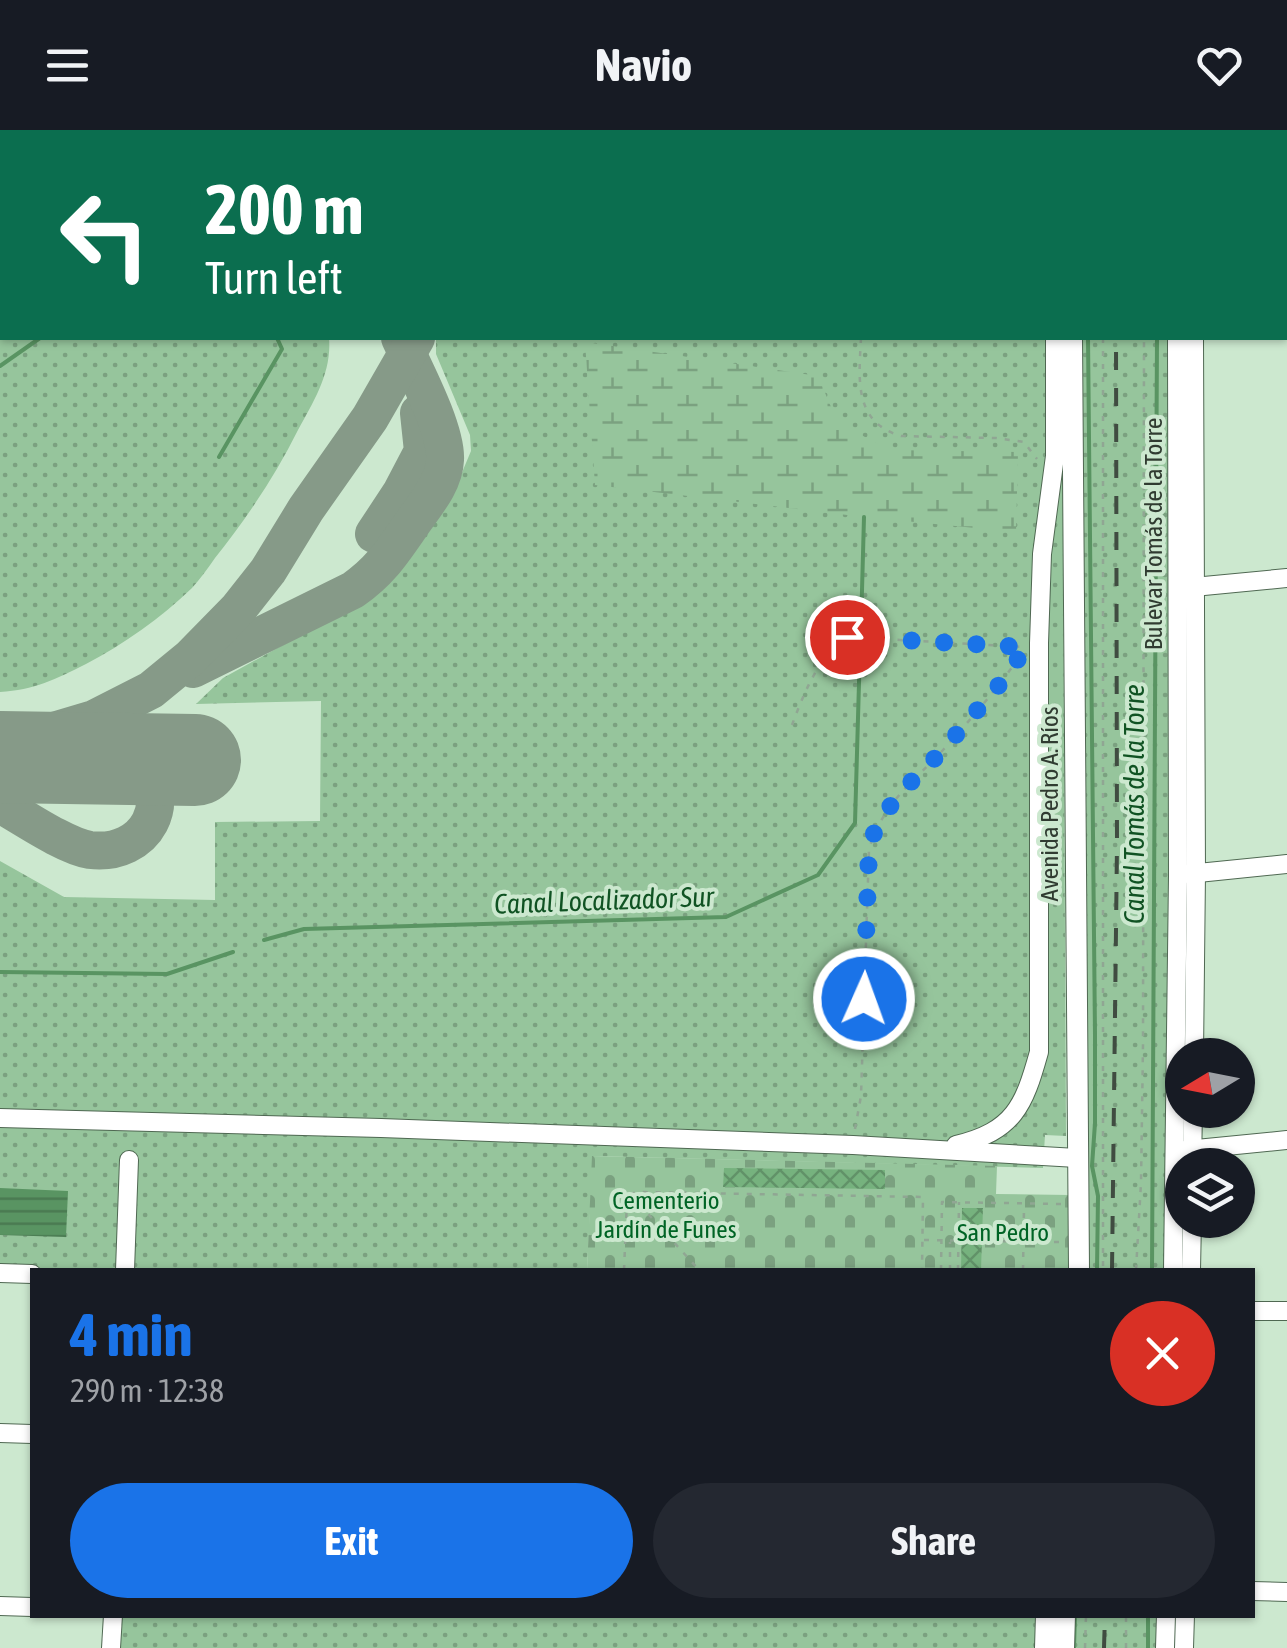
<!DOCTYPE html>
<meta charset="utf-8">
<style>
body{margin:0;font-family:"Asap Condensed",sans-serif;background:#242831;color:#f1f3f6;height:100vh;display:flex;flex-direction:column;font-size:38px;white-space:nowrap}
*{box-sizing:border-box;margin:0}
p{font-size:32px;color:#9ea1a6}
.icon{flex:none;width:55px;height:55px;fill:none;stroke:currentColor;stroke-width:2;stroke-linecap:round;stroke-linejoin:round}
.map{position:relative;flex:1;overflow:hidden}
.sheet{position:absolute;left:30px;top:1138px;width:1225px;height:350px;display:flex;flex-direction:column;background:#171b24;border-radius:0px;box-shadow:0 2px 8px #0004}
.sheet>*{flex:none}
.guide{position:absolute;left:0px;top:0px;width:1288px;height:210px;box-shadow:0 2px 8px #0004;background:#0b6e4f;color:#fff;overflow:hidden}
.needle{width:65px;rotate:260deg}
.tools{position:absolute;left:1165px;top:908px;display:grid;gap:20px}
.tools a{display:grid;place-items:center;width:90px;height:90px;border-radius:50%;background:#171b24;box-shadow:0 2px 8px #0004;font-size:50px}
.pin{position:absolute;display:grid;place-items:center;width:85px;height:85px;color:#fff;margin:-42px;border:5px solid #fff;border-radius:50%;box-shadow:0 2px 10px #0007}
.me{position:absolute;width:110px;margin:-55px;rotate:2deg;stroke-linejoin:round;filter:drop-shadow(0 0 8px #0008)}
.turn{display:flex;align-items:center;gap:35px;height:210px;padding:0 40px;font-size:45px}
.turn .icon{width:130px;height:130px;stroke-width:2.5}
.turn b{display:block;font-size:70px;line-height:85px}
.round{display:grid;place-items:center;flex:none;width:105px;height:105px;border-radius:52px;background:#242831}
.head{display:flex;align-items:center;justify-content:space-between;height:170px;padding:0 40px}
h1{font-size:60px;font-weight:700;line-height:75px;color:#1a73e8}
.action{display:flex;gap:20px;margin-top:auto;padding:20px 40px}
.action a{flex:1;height:115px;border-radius:60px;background:#1a73e8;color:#fff;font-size:40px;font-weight:700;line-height:115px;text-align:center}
.action a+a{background:#242831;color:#f1f3f6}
header{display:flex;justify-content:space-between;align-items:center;height:130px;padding:0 40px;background:#171b24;font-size:45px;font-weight:700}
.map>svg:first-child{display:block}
.grass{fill:url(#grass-dots)}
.wetland{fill:url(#wetland-marsh)}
.cemetery{fill:url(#cemetery-stones)}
.water{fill:url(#water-rules)}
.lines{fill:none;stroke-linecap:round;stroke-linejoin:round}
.stream{stroke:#599462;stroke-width:4}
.taxiway{stroke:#869a88;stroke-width:38}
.runway{stroke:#869a88;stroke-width:92}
.building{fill:url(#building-cross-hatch)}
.minor-casing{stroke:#4f6852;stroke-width:20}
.major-casing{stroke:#4f6852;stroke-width:22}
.path{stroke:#90a693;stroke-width:2.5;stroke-dasharray:5 8;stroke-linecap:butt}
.minor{stroke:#fff;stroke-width:18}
.major{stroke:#fff;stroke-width:20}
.rail{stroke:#404c41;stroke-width:4;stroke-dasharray:18 18;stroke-linecap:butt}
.route{stroke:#1a73e8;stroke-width:18;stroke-dasharray:0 32.4}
.labels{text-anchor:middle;stroke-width:8;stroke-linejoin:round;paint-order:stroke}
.street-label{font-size:25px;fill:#303b31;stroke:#cce8cf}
.park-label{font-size:25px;fill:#006425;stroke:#cce8cf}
.water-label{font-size:28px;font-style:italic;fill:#105323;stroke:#cce8cf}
</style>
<header><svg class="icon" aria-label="menu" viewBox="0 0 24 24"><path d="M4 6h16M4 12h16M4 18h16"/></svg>Navio<svg class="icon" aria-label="heart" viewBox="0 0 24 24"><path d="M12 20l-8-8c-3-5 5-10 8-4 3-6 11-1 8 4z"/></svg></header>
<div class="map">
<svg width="1287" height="1518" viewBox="0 0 1287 1518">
<defs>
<pattern id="grass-dots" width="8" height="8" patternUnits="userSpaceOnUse" patternTransform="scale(2.5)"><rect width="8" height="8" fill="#96c59c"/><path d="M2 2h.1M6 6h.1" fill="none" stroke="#7ba180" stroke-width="1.8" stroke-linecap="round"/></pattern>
<pattern id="wetland-marsh" width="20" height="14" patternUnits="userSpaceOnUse" patternTransform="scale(2.5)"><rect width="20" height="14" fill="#96c59c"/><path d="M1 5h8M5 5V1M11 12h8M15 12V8" fill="none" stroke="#7ba180"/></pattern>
<pattern id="cemetery-stones" width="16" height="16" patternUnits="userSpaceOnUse" patternTransform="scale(2.5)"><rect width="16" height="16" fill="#96c59c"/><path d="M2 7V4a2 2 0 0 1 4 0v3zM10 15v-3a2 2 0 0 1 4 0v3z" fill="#7ba180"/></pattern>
<pattern id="water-rules" width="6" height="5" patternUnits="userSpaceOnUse" patternTransform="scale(2.5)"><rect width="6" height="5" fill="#599462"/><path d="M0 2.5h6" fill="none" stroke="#4a7a51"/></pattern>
<pattern id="building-cross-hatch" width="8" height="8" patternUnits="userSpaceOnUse" patternTransform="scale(2.5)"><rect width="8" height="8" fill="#76b27e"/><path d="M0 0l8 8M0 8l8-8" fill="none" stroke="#619268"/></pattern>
</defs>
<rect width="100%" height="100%" fill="#cce8cf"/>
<g class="grass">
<path d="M0 0H260L261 2H2V208H329C332 242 314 271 298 300 275 346 247 388 215 428 208 438 200 449 192 458 161 488 124 514 86 534 56 549 34 560 0 562Z"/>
<path d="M561 0H1064V2H559Z"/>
<path d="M436 208H1062L1066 1006 1045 1005 1043 1038 593 1026 587 1140H32L0 1143V731L64 767 215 770V692L320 691 321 571 196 574 223 548 372 466 390 452 458 352 471 321 470 305 436 224Z"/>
<path d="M1072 208H1177L1173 1140H1079Z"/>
<path d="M113 1485H1166L1165 1518H111Z"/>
</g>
<path class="wetland" d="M585 212 818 246 831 277 855 302 891 320 1018 322 1016 402 864 387 595 355Z"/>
<path class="cemetery" d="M592 1026 997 1036 996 1064 1070 1065 1069 1140H587Z"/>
<path class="water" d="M0 1058 68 1061 66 1107 0 1105Z"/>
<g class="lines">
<g class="stream">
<path d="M189 0 190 2"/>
<path d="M1086 0V2"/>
<path d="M1157 2V0"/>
<path d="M1088 208 1095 904V993L1092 1036 1098 1066 1097 1140"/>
<path d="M0 236 40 208"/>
<path d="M219 327 282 219 277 208"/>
<path d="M861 497 864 387"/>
<path d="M264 810 304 799 726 787 818 745 855 693 860 518"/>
<path d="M0 842 167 844 233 822"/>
<path d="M1152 1140 1157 208"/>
<path d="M1074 1518 1075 1485"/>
<path d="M1148 1518V1485"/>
</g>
<g class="taxiway">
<path d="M311 0 312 2"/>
<path d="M543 2 545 0"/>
<path d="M374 404 401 363 423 321 419 283"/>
<path d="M193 539 353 460C379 442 391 424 409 398 422 378 444 355 445 330 447 300 413 237 400 208"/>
<path d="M0 614 47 603 94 589 151 560 190 528 238 479 268 441 306 379 370 288 416 208"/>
<path d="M0 674C23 687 65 716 90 720 146 727 178 670 136 629"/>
</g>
<path class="runway" d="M0 627 195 630"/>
</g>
<g class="building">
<path d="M724 1038 885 1040V1059L723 1057Z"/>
<path d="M962 1078H983L981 1140H961Z"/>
</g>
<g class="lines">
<g class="minor-casing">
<g id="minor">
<path d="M1176 0V2"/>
<path d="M1192 0V2"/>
<path d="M876 2V0"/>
<path d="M1285 160H1287"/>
<path d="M1183 458 1287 448"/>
<path d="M1188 744 1287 734"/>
<path d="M1194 925 1196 743 1194 208"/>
<path d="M0 988 381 998 853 1015 1077 1028"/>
<path d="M956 1015C1014 1001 1024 976 1039 922V513L1042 424 1055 326V208"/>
<path d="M1176 1021 1287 1010"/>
<path d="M1192 1035 1193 980"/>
<path d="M125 1140 129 1030"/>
<path d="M1173 1140 1178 746 1177 208"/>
<path d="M1191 1140 1192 1090"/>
<path d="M0 1143 32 1144"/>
<path d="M1252 1181H1287"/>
<path d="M0 1303 32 1304"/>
<path d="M1252 1461 1287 1462"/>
<path d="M0 1476 32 1477"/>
<path d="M111 1518 113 1485"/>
<path d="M1165 1518 1166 1485"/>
<path d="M1184 1518 1185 1485"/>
</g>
</g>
<g class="major-casing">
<g id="major">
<path d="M1073 2V0"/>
<path d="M1072 208 1079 1140"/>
<path d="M1045 1518 1046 1485"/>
<path d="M1064 1518 1065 1485"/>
</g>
</g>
<g class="path">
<path d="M1054 0V2"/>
<path d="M1102 0V2"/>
<path d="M1141 0V2"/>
<path d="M861 208C859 249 853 292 901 306L996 308 1024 312 1037 329"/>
<path d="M1103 208V1140"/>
<path d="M792 595C804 563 818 527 847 507L1024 517"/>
<path d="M855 999 861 966 869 719C884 672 911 654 943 620 971 589 999 557 1022 523"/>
<path d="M630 1064 638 1062 923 1067 922 1140"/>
<path d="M631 1065 699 1140"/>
<path d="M924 1110 1061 1112"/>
<path d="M624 1140 627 1070 629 1066"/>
<path d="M941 1140 942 1072 1063 1074"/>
<path d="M950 1140V1112"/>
<path d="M958 1140 959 1072"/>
<path d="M1023 1140 1024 1077"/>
<path d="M1136 1140 1141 1053 1143 915 1144 208"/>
<path d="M1085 1518 1086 1485"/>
<path d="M1126 1518V1485"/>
</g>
<use href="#minor" class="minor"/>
<use href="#major" class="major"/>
<g class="rail">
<path d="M1122 0V2"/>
<path d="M1112 1140 1117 715 1116 208"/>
<path d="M1104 1518 1105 1485"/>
</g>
</g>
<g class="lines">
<path class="route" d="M847 507 1026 517 1006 547 942 621 901 662 877 694 869 719 864 869"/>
</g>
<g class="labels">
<g class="street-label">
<text transform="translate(1153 404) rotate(-90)" y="9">Bulevar Tomás de la Torre</text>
<text transform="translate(1049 674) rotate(-90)" y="9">Avenida Pedro A. Ríos</text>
</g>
<g class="park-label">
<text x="666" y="1079">Cementerio<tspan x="666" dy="29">Jardín de Funes</tspan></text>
<text x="1003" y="1111">San Pedro</text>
</g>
<g class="water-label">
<text transform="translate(1134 674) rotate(-90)" y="10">Canal Tomás de la Torre</text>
<text transform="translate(604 770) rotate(-2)" y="10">Canal Localizador Sur</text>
</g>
</g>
</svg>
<div class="tools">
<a><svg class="needle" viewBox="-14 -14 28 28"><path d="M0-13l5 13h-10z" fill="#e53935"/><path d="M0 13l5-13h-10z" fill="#9ea1a6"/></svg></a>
<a><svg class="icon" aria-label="layers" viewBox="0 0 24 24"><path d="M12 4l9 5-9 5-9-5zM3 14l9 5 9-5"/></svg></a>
</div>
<div class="pin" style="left:847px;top:507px;background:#d93025"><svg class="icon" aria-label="arrive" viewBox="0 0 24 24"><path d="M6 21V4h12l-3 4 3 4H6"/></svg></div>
<svg class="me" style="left:864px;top:869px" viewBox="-20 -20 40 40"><circle r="17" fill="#1a73e8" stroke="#fff" stroke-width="3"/><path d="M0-11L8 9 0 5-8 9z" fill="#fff"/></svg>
<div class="guide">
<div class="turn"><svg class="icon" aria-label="left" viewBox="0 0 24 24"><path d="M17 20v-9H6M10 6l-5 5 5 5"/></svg><div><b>200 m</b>Turn left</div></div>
</div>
<section class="sheet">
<div class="head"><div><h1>4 min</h1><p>290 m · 12:38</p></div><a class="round" style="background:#d93025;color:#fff"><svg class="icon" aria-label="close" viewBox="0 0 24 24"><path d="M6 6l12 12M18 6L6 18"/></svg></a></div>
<div class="action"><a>Exit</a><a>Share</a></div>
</section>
</div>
